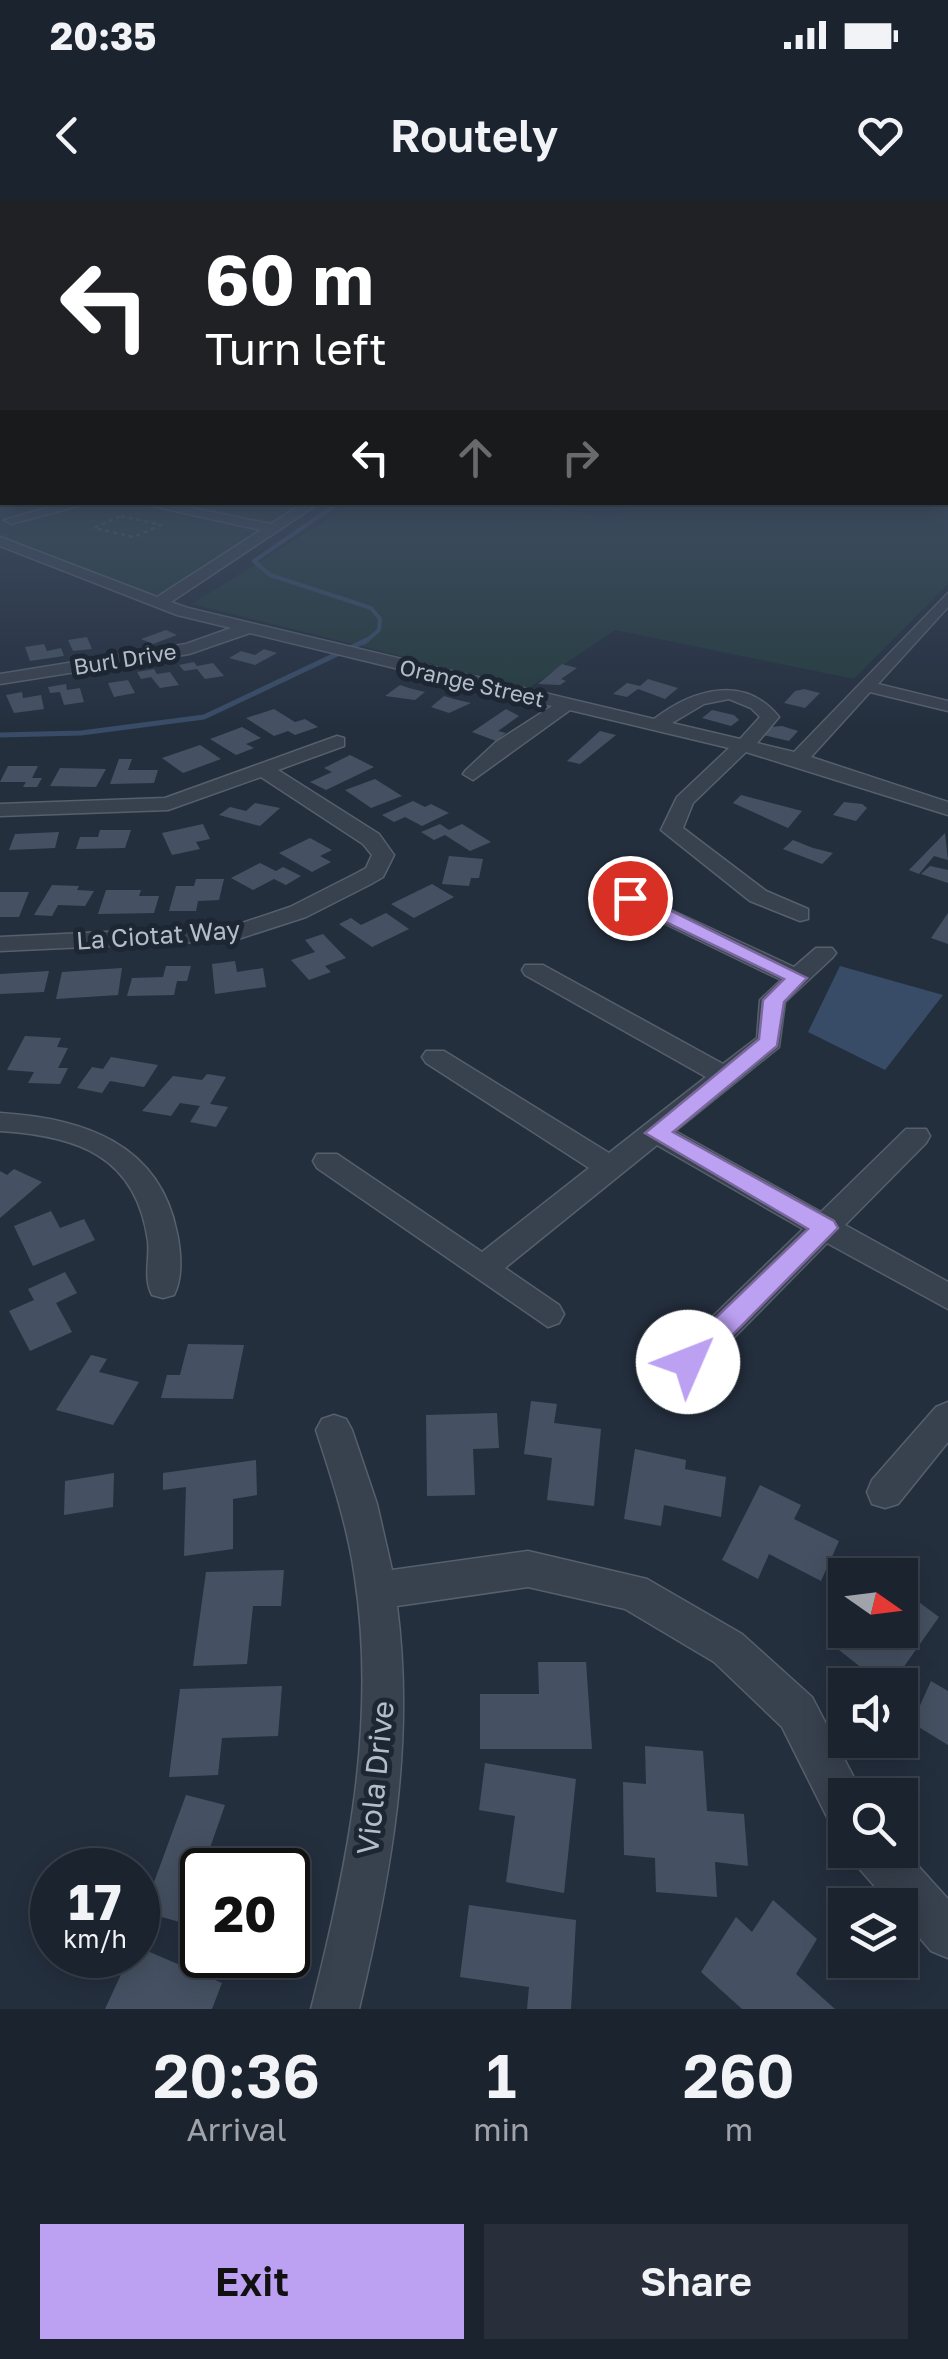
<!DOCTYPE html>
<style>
body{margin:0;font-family:"Golos Text",sans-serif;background:#282f3a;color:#f1f3f6;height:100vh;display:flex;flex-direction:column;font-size:38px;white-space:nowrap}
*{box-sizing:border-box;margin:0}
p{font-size:32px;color:#a0a4aa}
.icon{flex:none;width:55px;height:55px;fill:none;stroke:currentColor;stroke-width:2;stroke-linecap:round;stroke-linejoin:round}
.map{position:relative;height:1809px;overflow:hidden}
.details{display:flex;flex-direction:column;background:#1b232e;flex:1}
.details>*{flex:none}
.banner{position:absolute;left:0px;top:0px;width:950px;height:305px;box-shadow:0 5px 25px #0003,0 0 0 2px #39404a;background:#202124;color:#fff;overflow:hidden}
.needle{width:65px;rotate:104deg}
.buttons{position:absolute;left:828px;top:1358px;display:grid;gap:20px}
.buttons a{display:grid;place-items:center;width:90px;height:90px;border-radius:0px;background:#1b232e;box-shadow:0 5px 25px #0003,0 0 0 2px #39404a;font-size:50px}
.speed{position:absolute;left:30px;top:1648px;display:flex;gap:20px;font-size:50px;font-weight:700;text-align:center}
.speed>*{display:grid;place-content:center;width:130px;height:130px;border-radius:50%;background:#1b232e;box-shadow:0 5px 25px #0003,0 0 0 2px #39404a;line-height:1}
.speed small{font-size:25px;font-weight:400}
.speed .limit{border:5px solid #111;border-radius:15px;background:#fff;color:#111}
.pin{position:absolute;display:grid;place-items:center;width:85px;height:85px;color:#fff;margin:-42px;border:5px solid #fff;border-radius:50%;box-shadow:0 2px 10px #0007}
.me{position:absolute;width:110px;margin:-55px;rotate:46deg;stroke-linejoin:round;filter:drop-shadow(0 0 8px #0008)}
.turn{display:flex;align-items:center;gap:35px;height:210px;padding:0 40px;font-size:45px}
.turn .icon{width:130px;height:130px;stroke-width:2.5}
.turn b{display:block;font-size:70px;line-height:85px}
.lanes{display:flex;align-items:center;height:95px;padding:0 40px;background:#0003;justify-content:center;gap:50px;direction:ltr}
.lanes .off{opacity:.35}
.eta{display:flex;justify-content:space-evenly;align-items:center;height:170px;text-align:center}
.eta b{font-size:60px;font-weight:600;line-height:70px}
.cta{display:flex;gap:20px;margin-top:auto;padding:20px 40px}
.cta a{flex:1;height:115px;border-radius:0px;background:#bca0f2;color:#111;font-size:40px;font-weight:600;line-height:115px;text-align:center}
.cta a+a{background:#282f3a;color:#f1f3f6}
.status{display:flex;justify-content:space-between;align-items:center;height:70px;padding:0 50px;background:#1b232e;direction:ltr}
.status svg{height:28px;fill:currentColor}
header{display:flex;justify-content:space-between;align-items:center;height:130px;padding:0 40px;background:#1b232e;font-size:45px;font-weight:600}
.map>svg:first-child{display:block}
.green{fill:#263c3f}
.water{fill:#394c67}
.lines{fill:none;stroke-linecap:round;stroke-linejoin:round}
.stream-far1{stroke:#394c67;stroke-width:4}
.stream{stroke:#394c67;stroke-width:5}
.building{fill:#455162}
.minor-casing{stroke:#565f6c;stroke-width:3}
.path{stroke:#44595c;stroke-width:2.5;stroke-dasharray:4 4;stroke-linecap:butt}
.minor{fill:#38414e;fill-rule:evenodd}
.route{fill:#bca0f2;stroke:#7a689d;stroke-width:2.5}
.labels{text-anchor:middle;stroke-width:10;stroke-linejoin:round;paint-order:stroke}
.far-street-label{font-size:22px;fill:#b4bcc9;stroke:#1d2633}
.street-label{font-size:25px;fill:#b4bcc9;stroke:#1d2633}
.near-street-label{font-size:30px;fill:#b4bcc9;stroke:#1d2633}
</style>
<div class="status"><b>20:35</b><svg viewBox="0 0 49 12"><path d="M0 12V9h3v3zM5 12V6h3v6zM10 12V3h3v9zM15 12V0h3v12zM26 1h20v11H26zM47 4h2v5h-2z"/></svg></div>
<header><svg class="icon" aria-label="back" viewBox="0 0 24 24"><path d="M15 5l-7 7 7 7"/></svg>Routely<svg class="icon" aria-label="heart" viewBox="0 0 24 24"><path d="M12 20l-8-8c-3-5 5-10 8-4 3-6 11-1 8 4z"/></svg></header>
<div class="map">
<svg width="948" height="1809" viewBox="0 0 948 1809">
<rect width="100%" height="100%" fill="#242f3e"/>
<g class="green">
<path d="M0 275 2 302 310 303 169 393 143 395 0 339Z"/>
<path d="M948 300V384L854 479 615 430 529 488 192 404 354 303H528L611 318 637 303Z"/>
</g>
<path class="water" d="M840 766 943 795 885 870 808 832Z"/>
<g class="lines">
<path class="stream-far1" d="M340 302 254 361 270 375 371 408 380 419 379 430 364 443"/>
<path class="stream" d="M0 535 81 533 204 517 367 440"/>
</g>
<g class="building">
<path d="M166 430 177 435 153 444 141 439Z"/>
<path d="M87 437 92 449 73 451 68 440Z"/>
<path d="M44 444 47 451 61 448 64 456 30 461 25 447Z"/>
<path d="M264 449 277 453 255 465 229 458 241 451 255 455Z"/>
<path d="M194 462 197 466 213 463 224 476 205 479 197 469 184 471 179 465Z"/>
<path d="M562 464 577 468 561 479 566 481 560 485 538 484Z"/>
<path d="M154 469 157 474 170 472 179 485 160 488 151 477 141 479 137 472Z"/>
<path d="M648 479 678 488 665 499 638 489 627 497 613 494 627 483 640 486Z"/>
<path d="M128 480 135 493 114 497 108 483Z"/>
<path d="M66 484 67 490 80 488 84 502 64 505 60 492 50 493 48 487Z"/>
<path d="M400 485 409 488 425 492 415 500 385 496Z"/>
<path d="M804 489 820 493 805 508 784 503 795 491Z"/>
<path d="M22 492 23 498 41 495 44 509 14 513 6 495Z"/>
<path d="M444 496 454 499 471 503 449 513 431 507Z"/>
<path d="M274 509 295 522 305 519 318 527 295 535 288 531 274 536 246 518Z"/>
<path d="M506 509 519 516 498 531 506 533 496 541 472 532Z"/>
<path d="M712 510 734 515 739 520 731 526 702 518Z"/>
<path d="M782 526 798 531 789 541 763 535 771 527Z"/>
<path d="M242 527 261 538 246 544 254 548 236 555 210 539Z"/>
<path d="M600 531 616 535 580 564 567 561Z"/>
<path d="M200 545 221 559 183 573 162 558Z"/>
<path d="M350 555 374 567 326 590 310 582 332 572 324 568Z"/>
<path d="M119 559H132L128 570H158L154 583 110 584Z"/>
<path d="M8 566H38L32 578H42L37 587H23L26 582H0Z"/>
<path d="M60 568 106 569 96 587 50 586Z"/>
<path d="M375 579 402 596 371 608 345 590Z"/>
<path d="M741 595 802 611 788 628 733 603Z"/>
<path d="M413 601 425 607 431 604 449 613 422 626 405 617 394 622 382 615Z"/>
<path d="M844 602 862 604 867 608 856 621 833 615Z"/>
<path d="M255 603 280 608 260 626 219 615 230 607 246 611Z"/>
<path d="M203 624 210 639 196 642 200 649 172 655 162 633Z"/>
<path d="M440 624 449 630 462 624 491 642 470 651 445 635 434 640 421 632Z"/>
<path d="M100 630H131L125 648 76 649 80 637H98Z"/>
<path d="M59 632 55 648 9 650 15 634Z"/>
<path d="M945 633 948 660 934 656 919 674 909 670Z"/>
<path d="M310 638 332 650 320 656 331 662 312 672 279 653Z"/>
<path d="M793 640 813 648 833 653 822 664 783 649Z"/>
<path d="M449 656 483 659 479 678H471L469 686 442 684Z"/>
<path d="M260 663 276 671 283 667 301 676 286 685 274 679 253 690 231 678Z"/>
<path d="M930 666 948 670V683L921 674Z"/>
<path d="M196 679H224L219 700 198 701 196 711H169L176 686H194Z"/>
<path d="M432 684 454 697 414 718 391 704Z"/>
<path d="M52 685 79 686 77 690 94 691 85 706 58 705 52 716 34 715Z"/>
<path d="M106 690H141L139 696H159L154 713 98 714Z"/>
<path d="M0 692H29L19 717H0Z"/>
<path d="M386 713 409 729 372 747 339 724 351 718 361 725Z"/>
<path d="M948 713V744L931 738Z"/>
<path d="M323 734 346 758 325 766 331 772 309 780 291 760 315 752 305 740Z"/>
<path d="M235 761 237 772 263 768 266 787 215 794 212 764Z"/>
<path d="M166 766H191L187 781H177L174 795 127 796 132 778 163 777Z"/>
<path d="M122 768 118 795 56 799 62 772Z"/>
<path d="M49 771 44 792 0 794V774Z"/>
<path d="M25 836 61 838 57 847 68 848 58 868H68L60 884 28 883 34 872 7 870Z"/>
<path d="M111 857 158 865 144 887 110 881 102 893 77 888 92 867 103 869Z"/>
<path d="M207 874 226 877 210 904 228 907 216 927 190 922 200 906 180 903 171 916 142 911 173 876 202 880Z"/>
<path d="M14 969 42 982 0 1018V971L7 975Z"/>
<path d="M51 1011 60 1028 84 1019 95 1040 33 1066 14 1026Z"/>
<path d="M65 1072 77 1093 56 1103 72 1132 30 1151 9 1111 34 1100 28 1089Z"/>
<path d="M188 1144 244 1145 233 1199 161 1198 167 1175H180Z"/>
<path d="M91 1155 107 1159 99 1172 139 1182 113 1225 56 1210Z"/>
<path d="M531 1201 557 1204 554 1223 601 1229 594 1306 547 1300 552 1258 524 1254Z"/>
<path d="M497 1213 499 1248 473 1249 475 1295 427 1296 426 1215Z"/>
<path d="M635 1249 686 1260 685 1269 726 1277 721 1317 664 1305 661 1326 624 1319Z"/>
<path d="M256 1260 257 1295 233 1299V1349L184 1356 186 1287 163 1290V1273Z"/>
<path d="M114 1273 113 1307 64 1315 65 1281Z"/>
<path d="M760 1285 801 1305 794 1319 839 1341 821 1381 769 1354 758 1379 722 1360Z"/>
<path d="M284 1370 281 1406H253L247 1464 193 1466 206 1372Z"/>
<path d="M900 1388 939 1417 891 1485H883L839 1450 854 1430H900Z"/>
<path d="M538 1462H586L592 1549H480V1494H539Z"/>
<path d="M931 1481 948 1491V1545L912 1523Z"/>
<path d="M282 1486 278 1536 222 1538 218 1575 169 1577 180 1489Z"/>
<path d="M645 1546 703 1551 707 1611 744 1614 748 1666 715 1662 717 1697 656 1692 655 1658 624 1655 623 1582 646 1584Z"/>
<path d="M485 1563 576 1579 564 1693 506 1682 515 1616 479 1610Z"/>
<path d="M186 1595 225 1605 205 1662 229 1670H202V1728L143 1712Z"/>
<path d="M773 1700 817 1739 796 1774 835 1809H742L701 1772 736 1717 752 1732Z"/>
<path d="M469 1705 576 1720 571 1809H527L529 1787 460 1777Z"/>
<path d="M138 1747 222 1783 212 1809H105L130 1755H138Z"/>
</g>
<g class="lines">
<g class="minor-casing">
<g id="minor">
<path d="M68 302H93L11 324 4 320Z"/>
<path d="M134 302H163L271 324 305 302H321L171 402 188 408 654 519C693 489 745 474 779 517L757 543 794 552 948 393V407L878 484 948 501V511L870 492 811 557 948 602V615L746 552 693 603 683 628 766 691 808 709V719L800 721 750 701 661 630 677 597 729 548 570 510 473 580 463 574 466 570 496 542 552 506 250 433 189 454 0 484V474L186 444 231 428 177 415 0 346V337L157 397 261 330ZM729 499 751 508 760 517 740 539 672 523 704 504Z"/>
<path d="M337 536 344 538V546L278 570 379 634 394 655 383 677 371 684 306 717 235 740 0 751V737L233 726 290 707 355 674 366 668 372 655 363 644 261 577 168 610 0 616V604L165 598Z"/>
<path d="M630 691 794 767 816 748H832L836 753 832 758 785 802 779 847 675 931 821 1012 906 929H926L930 936 926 943 845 1025 948 1082V1109L827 1043 700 1172 688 1176 676 1172 671 1162 676 1152 803 1029 657 945 505 1068 559 1105 564 1114 559 1123 548 1127 317 968 313 961 317 954H337L482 1052 589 968 426 863 422 857 426 851H444L609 953 706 877 525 775 522 770 525 765H543L723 864 757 838 760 800 781 780 622 703 619 698Z"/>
<path d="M0 913C82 918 160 943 177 1033 181 1052 183 1078 174 1095L163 1098 152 1095C143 1078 150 1059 148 1041 136 955 77 936 0 931Z"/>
<path d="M948 1202V1242L898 1304 885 1308 872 1304 867 1292 872 1280 936 1207Z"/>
<path d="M334 1215 346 1219 352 1230 377 1304 392 1370 528 1351 647 1379 742 1434 812 1497 863 1595H845V1627L829 1621 782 1527 714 1462 625 1409 528 1387 397 1406C415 1543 391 1675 359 1809H311C347 1668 377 1524 355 1378 348 1327 332 1279 316 1230L322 1219Z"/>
<path d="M900 1646 948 1699V1758L931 1751 900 1715V1705H891L857 1666 850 1650H900Z"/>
</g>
</g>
<g class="path">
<path d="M103 305 127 304"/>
<path d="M121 316 161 325 134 337 94 328Z"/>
</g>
<use href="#minor" class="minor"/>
</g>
<linearGradient id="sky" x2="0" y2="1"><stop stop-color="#141a22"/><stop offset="0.52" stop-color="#3f4d63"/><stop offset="1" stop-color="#3f4d63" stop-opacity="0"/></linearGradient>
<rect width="948" height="528" fill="url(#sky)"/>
<path class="route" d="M624 694H637L807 778 784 802 777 846 673 932 834 1021 838 1028 698 1170H678L674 1162 678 1154 808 1029 645 933 759 839 763 800 784 779 624 702Z"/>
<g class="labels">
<g class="far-street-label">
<text transform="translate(125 459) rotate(-9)" y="8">Burl Drive</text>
<text transform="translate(472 483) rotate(13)" y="8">Orange Street</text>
</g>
<g class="street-label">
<text transform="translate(158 735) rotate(-4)" y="9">La Ciotat Way</text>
</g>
<g class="near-street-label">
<text transform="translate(376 1578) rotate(-84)" y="10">Viola Drive</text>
</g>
</g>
</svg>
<div class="buttons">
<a><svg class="needle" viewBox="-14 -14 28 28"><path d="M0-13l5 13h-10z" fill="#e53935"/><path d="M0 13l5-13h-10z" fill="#a0a4aa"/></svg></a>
<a><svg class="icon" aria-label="sound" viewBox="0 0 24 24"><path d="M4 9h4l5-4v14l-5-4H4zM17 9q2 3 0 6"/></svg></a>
<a><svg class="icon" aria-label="search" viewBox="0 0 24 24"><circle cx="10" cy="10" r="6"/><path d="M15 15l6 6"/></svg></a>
<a><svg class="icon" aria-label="layers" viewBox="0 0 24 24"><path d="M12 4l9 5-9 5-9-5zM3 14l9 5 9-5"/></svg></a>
</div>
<div class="speed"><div>17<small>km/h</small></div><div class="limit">20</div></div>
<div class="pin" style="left:630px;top:698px;background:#d93025"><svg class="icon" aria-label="arrive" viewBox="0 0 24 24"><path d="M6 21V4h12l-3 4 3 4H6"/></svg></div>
<svg class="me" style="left:688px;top:1162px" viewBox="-20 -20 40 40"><circle r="19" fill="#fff"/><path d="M0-13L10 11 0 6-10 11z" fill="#bca0f2"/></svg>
<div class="banner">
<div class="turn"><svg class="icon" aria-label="left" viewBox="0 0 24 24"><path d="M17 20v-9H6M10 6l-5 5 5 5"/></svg><div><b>60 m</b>Turn left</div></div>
<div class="lanes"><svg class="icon" aria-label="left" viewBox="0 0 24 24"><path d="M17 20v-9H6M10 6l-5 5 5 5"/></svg><svg class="icon off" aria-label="ahead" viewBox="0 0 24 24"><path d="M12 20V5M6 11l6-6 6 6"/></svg><svg class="icon off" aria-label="right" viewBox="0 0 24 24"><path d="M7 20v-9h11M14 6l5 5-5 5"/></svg></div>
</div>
</div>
<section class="details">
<div class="eta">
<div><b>20:36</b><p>Arrival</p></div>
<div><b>1</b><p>min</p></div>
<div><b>260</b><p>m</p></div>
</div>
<div class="cta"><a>Exit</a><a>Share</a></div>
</section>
